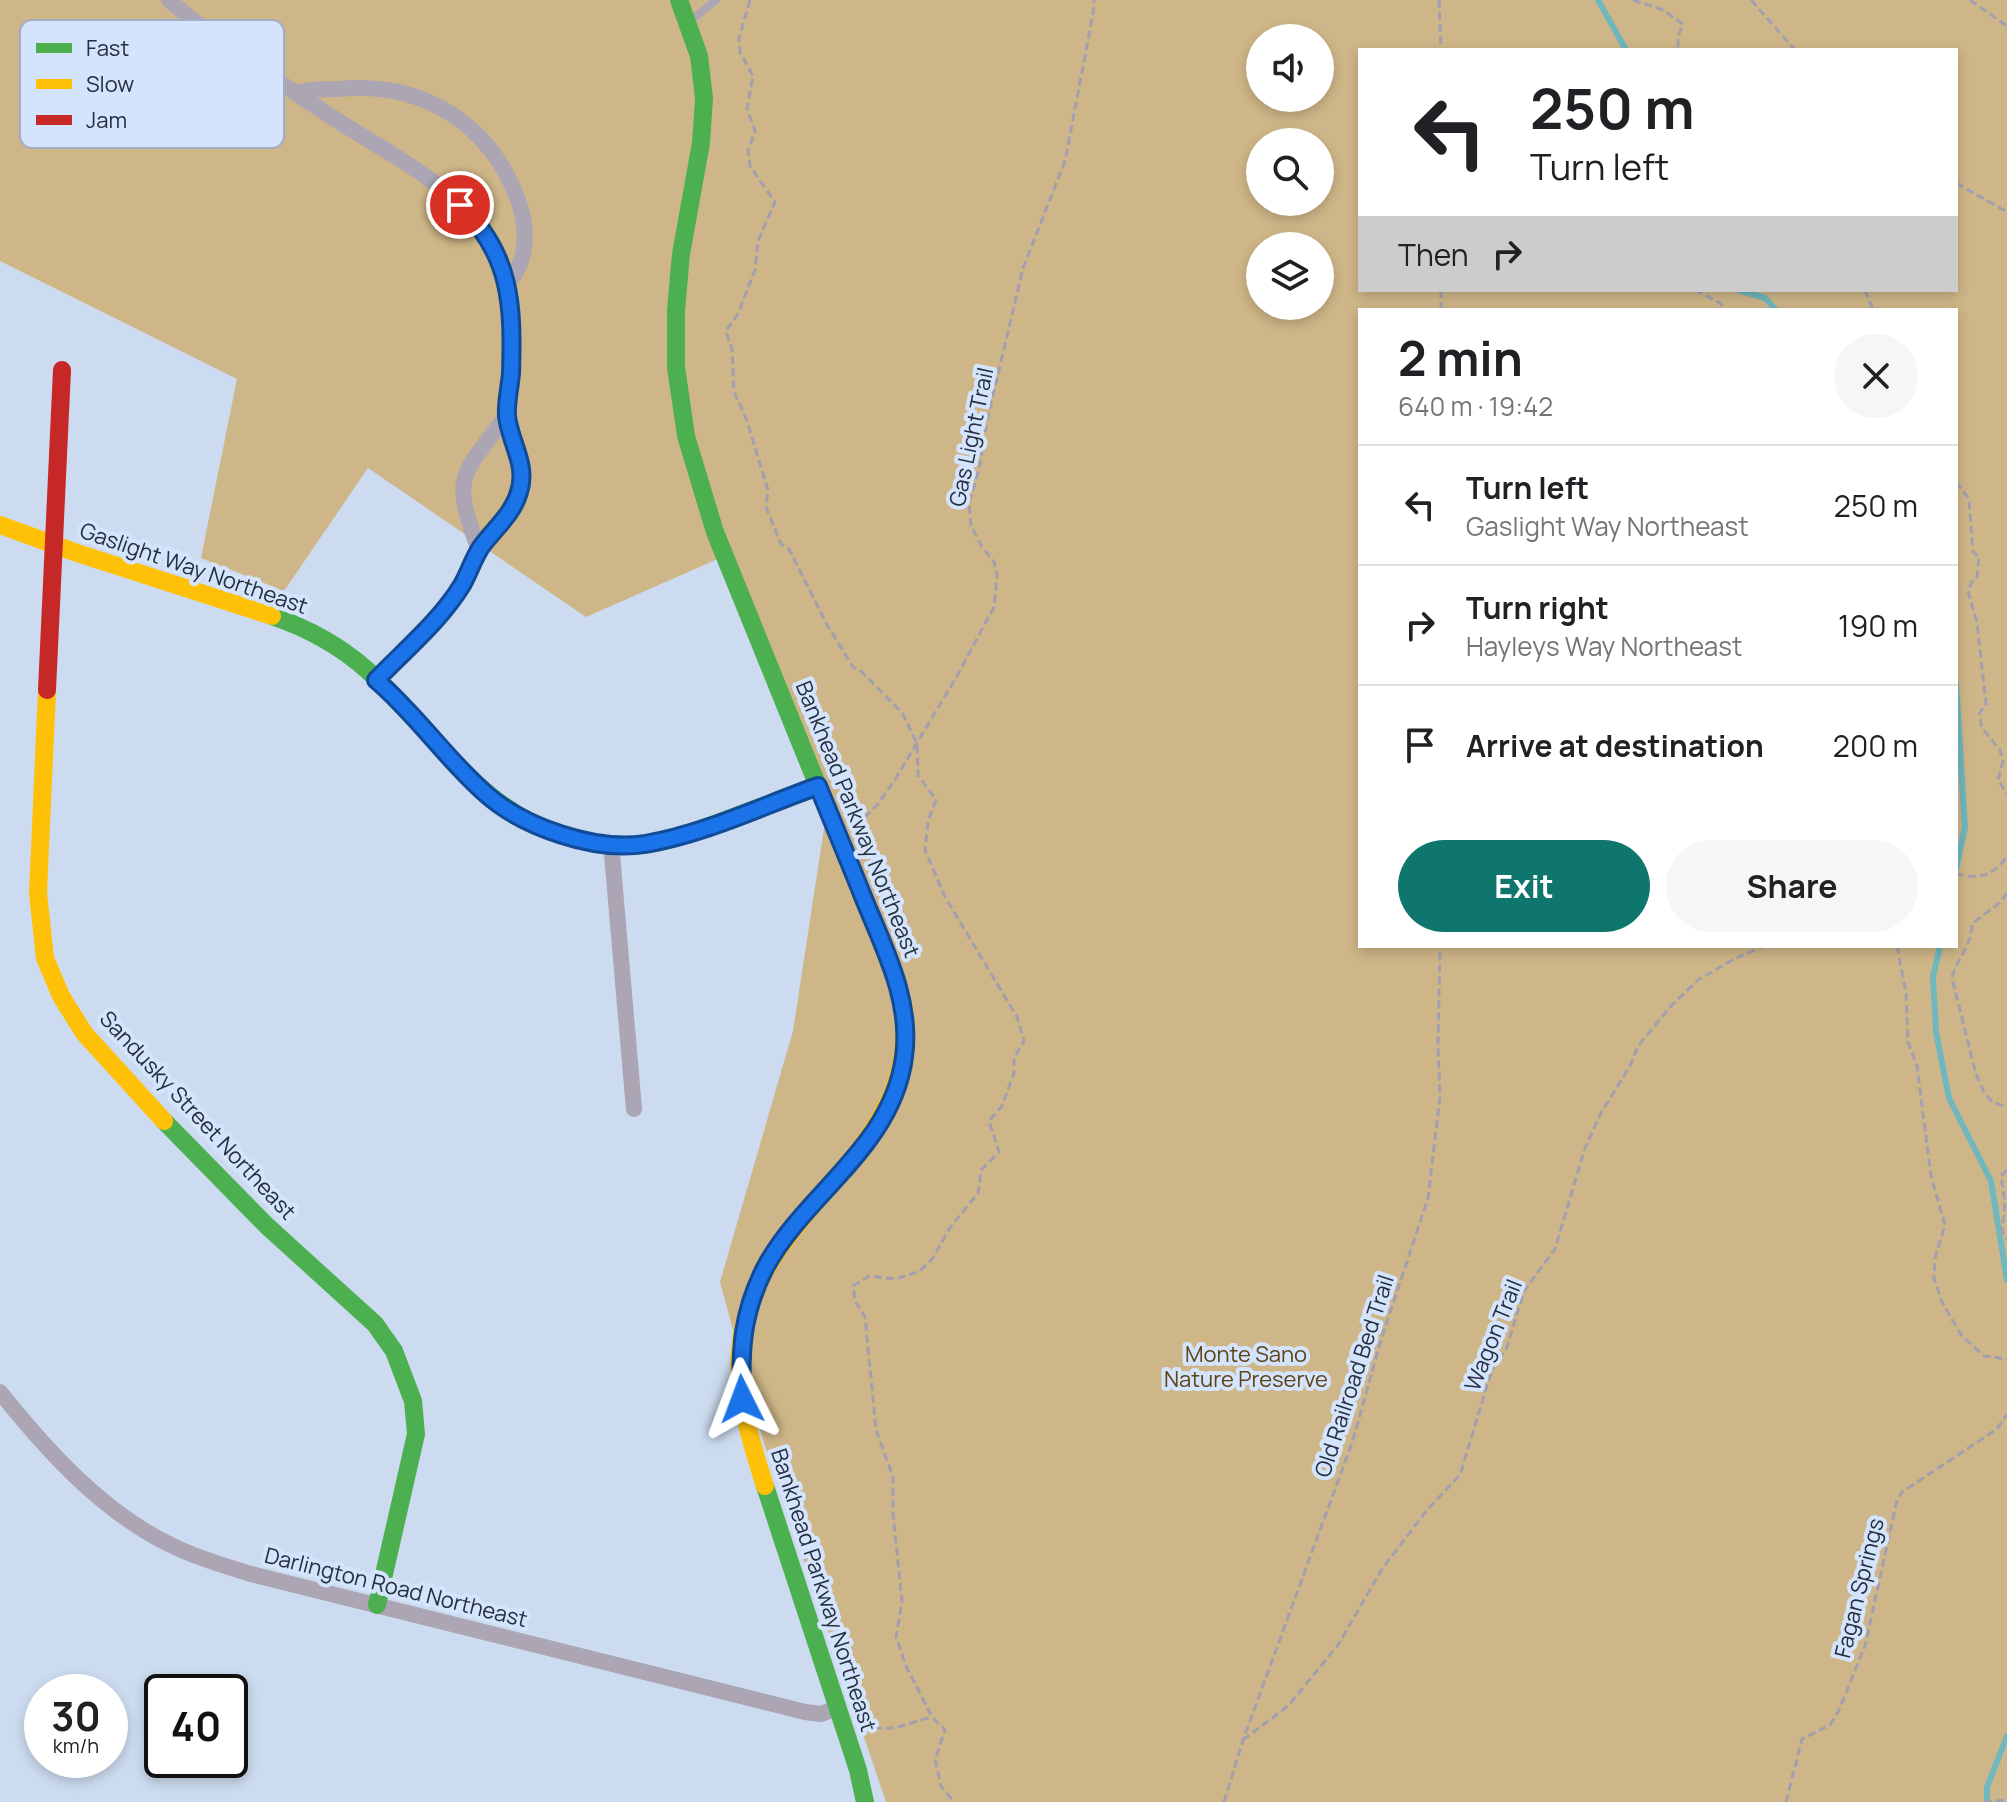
<!DOCTYPE html>
<meta charset="utf-8">
<style>
body{margin:0;font-family:Manrope,sans-serif;background:#f6f6f6;color:#202124;height:100vh;display:flex;flex-direction:column;font-size:30px;white-space:nowrap}
*{box-sizing:border-box;margin:0}
p{font-size:26px;color:#757577}
.icon{flex:none;width:44px;height:44px;fill:none;stroke:currentColor;stroke-width:2;stroke-linecap:round;stroke-linejoin:round}
.map{position:relative;flex:1;overflow:hidden}
.details{position:absolute;left:1358px;top:308px;width:600px;height:640px;display:flex;flex-direction:column;background:#fff;border-radius:0px;box-shadow:0 4px 12px #0003}
.details>*{flex:none}
.hud{position:absolute;left:1358px;top:48px;width:600px;height:244px;border-radius:0px;box-shadow:0 4px 12px #0003;background:#fff;color:#202124;overflow:hidden}
.fabs{position:absolute;left:1246px;top:24px;display:grid;gap:16px}
.fabs a{display:grid;place-items:center;width:88px;height:88px;border-radius:50%;background:#fff;box-shadow:0 4px 12px #0003;font-size:40px}
.speed{position:absolute;left:24px;top:1674px;display:flex;gap:16px;font-size:40px;font-weight:700;text-align:center}
.speed>*{display:grid;place-content:center;width:104px;height:104px;border-radius:50%;background:#fff;box-shadow:0 4px 12px #0003;line-height:1}
.speed small{font-size:20px;font-weight:400}
.speed .limit{border:4px solid #111;border-radius:12px;background:#fff;color:#111}
.pin{position:absolute;display:grid;place-items:center;width:68px;height:68px;color:#fff;margin:-34px;border:4px solid #fff;border-radius:50%;box-shadow:0 2px 8px #0007}
.me{position:absolute;width:88px;margin:-44px;rotate:357deg;stroke-linejoin:round;filter:drop-shadow(0 0 6px #0008)}
.turn{display:flex;align-items:center;gap:28px;height:168px;padding:0 40px;font-size:36px}
.turn .icon{width:104px;height:104px;stroke-width:2.5}
.turn b{display:block;font-size:56px;line-height:68px}
.then{display:flex;align-items:center;height:76px;padding:0 40px;background:#0003;gap:16px;font-size:30px}
.round{display:grid;place-items:center;flex:none;width:84px;height:84px;border-radius:42px;background:#f6f6f6}
.headline{display:flex;align-items:center;justify-content:space-between;height:136px;padding:0 40px}
h1{font-size:48px;font-weight:700;line-height:60px}
.cta{display:flex;gap:16px;margin-top:auto;padding:16px 40px}
.cta a{flex:1;height:92px;border-radius:48px;background:#0f766e;color:#fff;font-size:32px;font-weight:700;line-height:92px;text-align:center}
.cta a+a{background:#f6f6f6;color:#202124}
ul{padding:0;list-style:none}
li{display:flex;align-items:center;gap:24px;height:120px;padding:0 40px;border-top:2px solid #e0e0e0}
li div{flex:1}
li b{display:block;font-size:30px}
li em{font-style:normal}
.map>svg:first-child{display:block}
.green{fill:#cfb688;fill-rule:evenodd}
.lines{fill:none;stroke-linecap:round;stroke-linejoin:round}
.stream{stroke:#70b7be;stroke-width:6}
.path{stroke:#a2a0ae;stroke-width:3;stroke-dasharray:8 4;stroke-linecap:butt}
.lane{stroke:#aba5b4;stroke-width:8}
.street{stroke:#aba5b4;stroke-width:16}
.fast{stroke:#4caf50;stroke-width:18}
.slow{stroke:#ffc107;stroke-width:18}
.jam{stroke:#c62828;stroke-width:18}
.route-casing{stroke:#114b97;stroke-width:20}
.route{stroke:#1a73e8;stroke-width:14}
.labels{text-anchor:middle;stroke-width:8;stroke-linejoin:round;paint-order:stroke}
.street-label{font-size:22px;fill:#252f3e;stroke:#d4e4fc}
.park-label{font-size:22px;fill:#5e4315;stroke:#d4e4fc}
.key{fill:#d4e4fc;stroke:#a0aec3;stroke-width:2}
.key-label{font-size:22px;fill:#252f3e}
</style>
<div class="map">
<svg width="2007" height="1802" viewBox="0 0 2007 1802">
<rect width="100%" height="100%" fill="#ccdbef"/>
<path class="green" d="M0 0H2007V1802H886L764 1443 720 1282 793 1031 829 796 729 554 586 617 368 468 284 591 201 558 237 379 0 261ZM1260 38H1320V98H1260ZM1360 50H1956V290H1360ZM1260 142H1320V202H1260ZM1260 246H1320V306H1260ZM1360 310H1956V946H1360Z"/>
<g class="lines">
<g class="stream">
<path d="M1598 0 1626 50"/>
<path d="M1738 290 1765 298 1776 310"/>
<path d="M1956 684 1965 827 1956 869"/>
<path d="M1940 946 1933 977 1936 1032 1949 1098 1991 1181 2007 1280"/>
<path d="M1987 1802V1787L2007 1736"/>
</g>
<g class="path">
<path d="M750 0 739 38 740 52 753 76 747 109 755 131 748 151 750 166 775 202 758 241 755 270 746 293 738 314 726 331 732 350 734 392 746 418 768 490 766 507 781 544 789 549 826 623 853 667 862 672 903 714 917 744 918 775 936 800 928 821 925 850 945 897 1017 1017 1024 1041 1014 1058V1073L1002 1106 989 1121 999 1152 981 1170 978 1193 949 1229 933 1258 920 1271 896 1279 869 1276 853 1286 855 1301 865 1317 876 1430 893 1477V1514L902 1601 896 1637 906 1666 932 1717 945 1730 935 1760 941 1786 954 1802"/>
<path d="M1439 0 1441 50"/>
<path d="M1633 0 1661 9 1683 24 1678 36V50"/>
<path d="M1751 0 1795 50"/>
<path d="M1970 0 2007 26"/>
<path d="M1956 183 2007 212"/>
<path d="M1695 290 1720 303 1726 310"/>
<path d="M1865 290 1873 310"/>
<path d="M1441 310V290"/>
<path d="M1956 482 1969 499 1973 552 1979 557 1977 577 1974 578 1968 591 1977 623 1986 704 1979 714 1982 728 2000 750 2003 761 1998 780 2007 794"/>
<path d="M854 823 866 816 878 804 896 778 957 676 994 607 997 575 994 562 982 547 971 526 969 503 980 466 986 425 1023 268 1065 161 1093 14 1094 0"/>
<path d="M1956 874C1982 879 1990 877 2007 857"/>
<path d="M2007 893C2000 907 1982 913 1972 925 1971 948 1957 957 1952 978L1976 1074 1984 1092 1992 1102 2007 1107"/>
<path d="M1897 946 1906 993 1908 1042 1917 1066 1931 1176 1945 1225 1935 1258 1934 1278 1942 1302 1961 1335 1984 1356 2007 1359"/>
<path d="M2007 1170 2001 1176 2005 1202 2002 1232 2007 1240"/>
<path d="M863 1722C884 1737 910 1722 932 1717"/>
<path d="M1243 1740 1288 1706 1338 1645 1382 1569 1427 1510 1460 1475 1489 1379 1495 1363 1506 1350 1524 1291 1555 1249 1585 1148 1601 1113 1630 1066 1638 1046 1671 1006 1698 980 1734 959 1765 946"/>
<path d="M1224 1802 1243 1740 1353 1440 1381 1340 1428 1198 1440 1097 1438 1046 1440 946"/>
<path d="M1786 1802 1802 1739 1830 1725 1839 1710 1865 1646 1897 1500 1902 1492 1997 1429 2007 1414"/>
<path d="M1984 1802 2006 1800"/>
</g>
<path class="lane" d="M689 22 716 0"/>
<g class="street">
<path d="M169 0C219 44 276 80 332 117 400 162 484 197 508 283 518 321 510 372 507 410 506 431 521 449 523 469 526 502 498 523 481 547 473 559 469 573 462 585 440 621 406 650 376 680"/>
<path d="M297 93C309 88 326 90 339 89 422 81 491 123 519 203 528 229 528 261 508 283"/>
<path d="M479 550C450 474 462 476 507 415"/>
<path d="M611 843 634 1109"/>
<path d="M0 1392C47 1451 105 1515 175 1547 200 1559 225 1566 251 1574L805 1712 821 1714 837 1708"/>
</g>
<g class="fast">
<path d="M679 0 699 56 704 98 701 143 681 254 676 310V367L686 436 715 532 898 984"/>
<path d="M272 616C307 628 339 645 367 670 436 730 475 812 572 838 597 844 625 848 650 844 673 840 694 831 715 824 749 811 783 798 818 786"/>
<path d="M164 1121 267 1226 375 1324 394 1351 413 1401 416 1434 377 1605"/>
<path d="M765 1486 858 1770 865 1802"/>
</g>
<g class="slow">
<path d="M0 525 77 553 272 616"/>
<path d="M47 690 38 893 45 958 61 996 84 1033 164 1121"/>
<path d="M765 1486C751 1443 736 1395 740 1349 754 1200 941 1151 898 984"/>
</g>
<path class="jam" d="M47 690 62 370"/>
</g>
<g class="lines">
<g class="route-casing">
<path id="route" d="M460 205C512 255 513 306 511 373 510 387 506 402 507 416 510 443 528 465 519 492 513 514 494 529 481 547 473 559 469 573 462 585 440 621 405 650 376 680 416 714 446 759 486 794 523 827 595 852 645 844 704 834 762 806 818 786 833 823 849 861 864 899 884 948 912 1001 904 1057 892 1148 805 1193 765 1268 742 1313 740 1350 742 1399"/>
</g>
<use href="#route" class="route"/>
</g>
<g class="labels">
<g class="street-label">
<text transform="translate(971 437) rotate(-78)" y="8">Gas Light Trail</text>
<text transform="translate(194 568) rotate(19)" y="8">Gaslight Way Northeast</text>
<text transform="translate(858 819) rotate(68)" y="8">Bankhead Parkway Northeast</text>
<text transform="translate(198 1115) rotate(47)" y="8">Sandusky Street Northeast</text>
<text transform="translate(1493 1335) rotate(-68)" y="8">Wagon Trail</text>
<text transform="translate(1354 1376) rotate(-72)" y="8">Old Railroad Bed Trail</text>
<text transform="translate(396 1587) rotate(14)" y="8">Darlington Road Northeast</text>
<text transform="translate(1859 1588) rotate(-76)" y="8">Fagan Springs</text>
<text transform="translate(824 1590) rotate(72)" y="8">Bankhead Parkway Northeast</text>
</g>
<g class="park-label">
<text x="1246" y="1362">Monte Sano<tspan x="1246" dy="25">Nature Preserve</tspan></text>
</g>
</g>
<rect x="20" y="20" width="264" height="128" rx="12" class="key"/>
<rect x="36" y="43" width="36" height="10" fill="#4caf50"/>
<rect x="36" y="79" width="36" height="10" fill="#ffc107"/>
<rect x="36" y="115" width="36" height="10" fill="#c62828"/>
<g class="key-label">
<text x="86" y="56">Fast</text>
<text x="86" y="92">Slow</text>
<text x="86" y="128">Jam</text>
</g>
</svg>
<div class="fabs">
<a><svg class="icon" aria-label="sound" viewBox="0 0 24 24"><path d="M4 9h4l5-4v14l-5-4H4zM17 9q2 3 0 6"/></svg></a>
<a><svg class="icon" aria-label="search" viewBox="0 0 24 24"><circle cx="10" cy="10" r="6"/><path d="M15 15l6 6"/></svg></a>
<a><svg class="icon" aria-label="layers" viewBox="0 0 24 24"><path d="M12 4l9 5-9 5-9-5zM3 14l9 5 9-5"/></svg></a>
</div>
<div class="speed"><div>30<small>km/h</small></div><div class="limit">40</div></div>
<div class="pin" style="left:460px;top:205px;background:#d93025"><svg class="icon" aria-label="arrive" viewBox="0 0 24 24"><path d="M6 21V4h12l-3 4 3 4H6"/></svg></div>
<svg class="me" style="left:742px;top:1399px" viewBox="-20 -20 40 40"><path d="M0-17L14 15 0 8-14 15z" fill="#1a73e8" stroke="#fff" stroke-width="4"/></svg>
<div class="hud">
<div class="turn"><svg class="icon" aria-label="left" viewBox="0 0 24 24"><path d="M17 20v-9H6M10 6l-5 5 5 5"/></svg><div><b>250 m</b>Turn left</div></div>
<div class="then">Then<svg class="icon" aria-label="right" viewBox="0 0 24 24"><path d="M7 20v-9h11M14 6l5 5-5 5"/></svg></div>
</div>
<section class="details">
<div class="headline"><div><h1>2 min</h1><p>640 m · 19:42</p></div><a class="round"><svg class="icon" aria-label="close" viewBox="0 0 24 24"><path d="M6 6l12 12M18 6L6 18"/></svg></a></div>
<ul>
<li><svg class="icon" aria-label="left" viewBox="0 0 24 24"><path d="M17 20v-9H6M10 6l-5 5 5 5"/></svg><div><b>Turn left</b><p>Gaslight Way Northeast</p></div><em>250 m</em></li>
<li><svg class="icon" aria-label="right" viewBox="0 0 24 24"><path d="M7 20v-9h11M14 6l5 5-5 5"/></svg><div><b>Turn right</b><p>Hayleys Way Northeast</p></div><em>190 m</em></li>
<li><svg class="icon" aria-label="arrive" viewBox="0 0 24 24"><path d="M6 21V4h12l-3 4 3 4H6"/></svg><div><b>Arrive at destination</b></div><em>200 m</em></li>
</ul>
<div class="cta"><a>Exit</a><a>Share</a></div>
</section>
</div>
